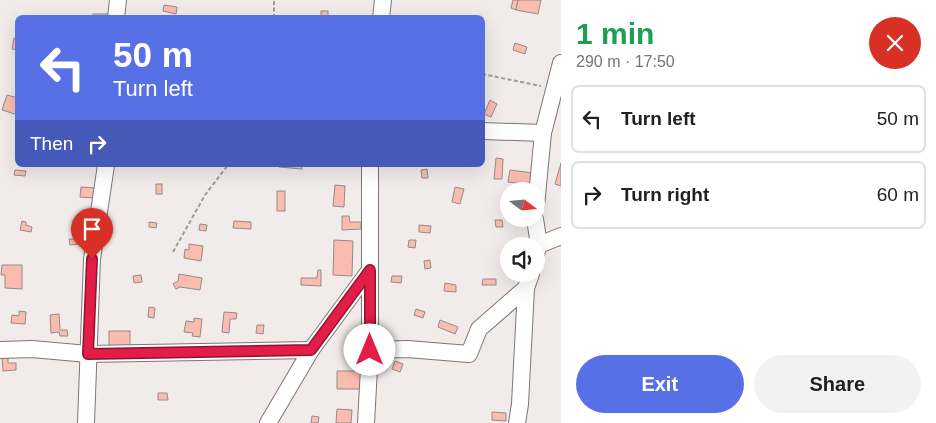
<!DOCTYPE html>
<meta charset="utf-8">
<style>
body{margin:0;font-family:Helvetica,sans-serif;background:#f2f2f2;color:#202124;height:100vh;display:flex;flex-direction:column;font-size:19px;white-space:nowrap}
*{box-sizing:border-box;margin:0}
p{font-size:16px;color:#757577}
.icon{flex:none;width:28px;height:28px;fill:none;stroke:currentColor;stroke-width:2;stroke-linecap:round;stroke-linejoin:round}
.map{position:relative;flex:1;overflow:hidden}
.side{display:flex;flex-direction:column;background:#fff;width:375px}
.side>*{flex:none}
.banner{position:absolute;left:15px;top:15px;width:470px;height:152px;border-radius:8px;box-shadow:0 5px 20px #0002;background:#5770e6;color:#fff;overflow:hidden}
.needle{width:32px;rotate:106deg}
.buttons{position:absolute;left:500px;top:182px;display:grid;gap:10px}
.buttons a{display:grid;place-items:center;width:45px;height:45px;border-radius:50%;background:#fff;box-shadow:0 5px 20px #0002;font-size:25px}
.pin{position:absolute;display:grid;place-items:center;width:42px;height:42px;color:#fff;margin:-51px -21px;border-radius:50% 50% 50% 0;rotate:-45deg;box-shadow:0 0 5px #0007}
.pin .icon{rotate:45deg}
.me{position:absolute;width:55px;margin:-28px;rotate:0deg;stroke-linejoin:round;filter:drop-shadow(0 0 4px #0008)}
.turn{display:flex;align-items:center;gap:18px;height:105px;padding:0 15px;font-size:22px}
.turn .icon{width:65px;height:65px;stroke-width:2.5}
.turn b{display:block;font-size:35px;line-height:42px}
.then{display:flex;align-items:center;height:48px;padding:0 15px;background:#0003;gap:10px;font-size:19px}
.round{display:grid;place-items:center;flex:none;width:52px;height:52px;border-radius:26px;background:#f2f2f2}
.head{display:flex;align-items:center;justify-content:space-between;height:85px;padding:0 15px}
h1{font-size:30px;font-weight:800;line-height:38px;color:#1e9e55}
.button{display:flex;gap:10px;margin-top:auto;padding:10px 15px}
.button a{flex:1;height:58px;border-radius:30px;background:#5770e6;color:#fff;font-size:20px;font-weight:800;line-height:58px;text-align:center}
.button a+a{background:#f2f2f2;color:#202124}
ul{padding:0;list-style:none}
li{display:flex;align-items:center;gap:15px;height:68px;margin:0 10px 8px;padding:0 5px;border:2px solid #e0e0e0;border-radius:8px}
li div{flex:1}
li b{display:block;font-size:19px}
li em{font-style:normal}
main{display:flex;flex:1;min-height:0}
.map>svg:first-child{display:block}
.building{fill:#fabcae;stroke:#928c8b}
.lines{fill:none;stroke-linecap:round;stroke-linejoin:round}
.minor-casing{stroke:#7c7775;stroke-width:18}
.path{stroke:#9f9b99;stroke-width:2;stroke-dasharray:4 2.5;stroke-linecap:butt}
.minor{stroke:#fff;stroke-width:16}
.route-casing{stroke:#92132f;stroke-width:12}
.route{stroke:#e11d48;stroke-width:9}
</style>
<main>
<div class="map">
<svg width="561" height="423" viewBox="0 0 561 423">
<rect width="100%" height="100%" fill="#f1ebe9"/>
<g class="building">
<path d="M513 0H518L516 10 511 8Z"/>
<path d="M518 0H541L538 14 516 10Z"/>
<path d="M164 5 177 7 176 14 163 11Z"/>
<rect x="321" y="11" width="7" height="7"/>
<rect x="93" y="14" width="15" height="4"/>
<path d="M14 38 18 39V50L12 49Z"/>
<path d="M515 43 527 47 525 54 513 50Z"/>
<path d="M7 95 18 98V115L2 110Z"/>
<path d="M490 100 497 104 491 117 484 114Z"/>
<path d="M496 158 503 159 502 179H494Z"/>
<path d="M561 163V186L555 184Z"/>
<path d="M279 165H302V169L279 167Z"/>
<path d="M427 169 428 178H422L421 170Z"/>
<path d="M15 170 26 171 25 176 14 175Z"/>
<path d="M510 170 533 173 532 185 508 182Z"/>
<rect x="156" y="184" width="6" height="10"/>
<path d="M335 185 345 186 344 207 333 206Z"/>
<path d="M81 187 95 188 94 198 80 197Z"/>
<path d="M455 187 464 189 460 204 452 202Z"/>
<rect x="277" y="191" width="8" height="20"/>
<path d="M342 216H349L350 222H361V229L342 230Z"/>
<path d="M495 220H502L503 227H496Z"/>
<path d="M22 221 26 222V225L32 227 31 232 20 230Z"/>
<path d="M234 221 251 222V229L233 228Z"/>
<path d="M149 222 157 223 156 228 149 227Z"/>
<path d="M200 224 207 225 206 231 199 230Z"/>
<path d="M419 225 431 226 430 233 419 232Z"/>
<path d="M69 239H80V244L70 245Z"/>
<path d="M334 240 353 241 352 276 333 275Z"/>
<path d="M409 240H416L415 248 408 247Z"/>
<path d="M189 244 203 246 201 261 184 258 185 249 189 250Z"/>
<path d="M430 260 431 268 425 269 424 261Z"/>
<path d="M2 265H22V289L5 288V275H1Z"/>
<path d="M318 270H321V286L301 285V278H317Z"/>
<path d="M179 274 202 278 200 290 180 287 176 289 173 284 178 281Z"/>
<path d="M141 275 142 282 134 283 133 276Z"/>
<path d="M392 276H402L401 283 391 282Z"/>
<path d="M483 279H496V285H482Z"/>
<path d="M445 283 456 285V292L444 291Z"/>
<path d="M149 307 155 308 154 318 148 317Z"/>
<path d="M416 309 425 312 423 318 414 315Z"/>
<path d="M19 311 26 312 25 324 11 323 12 315 19 316Z"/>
<path d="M224 312 237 313 236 319H230L229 333 222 332Z"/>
<path d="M59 314 60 330H67L68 336H60L59 332 51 333 50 315Z"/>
<path d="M194 318 202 319 200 337 192 336 193 333 184 332 186 321 194 322Z"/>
<path d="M440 320 458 327 455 334 438 327Z"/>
<path d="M257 325H264L263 334 256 333Z"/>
<rect x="109" y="331" width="21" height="15"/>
<path d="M8 356V363H16V370L3 371 2 357Z"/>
<path d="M395 361 403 364 400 372 392 369Z"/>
<path d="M355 365H369V389H337V371H355Z"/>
<path d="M158 393H167L168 400H158Z"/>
<path d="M337 409 352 410 351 423H336Z"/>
<path d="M492 412 506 413V421L492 420Z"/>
<path d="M312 416 319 417 318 423H311Z"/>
</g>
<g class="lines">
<g class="minor-casing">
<g id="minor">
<path d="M116 18 118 0"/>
<path d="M381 18 383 0"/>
<path d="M482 131 543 133"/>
<path d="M536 206 543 133 561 63"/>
<path d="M535 219 539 245 536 254"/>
<path d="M539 245 561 236"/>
<path d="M0 350 32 349 88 354 311 350"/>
<path d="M370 350V165"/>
<path d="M86 423 92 259 106 165"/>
<path d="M268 423 311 350 370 270"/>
<path d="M366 423 370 350 407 349 469 354 479 329 526 288 531 274"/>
<path d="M517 423 520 404 526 288"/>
</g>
</g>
<g class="path">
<path d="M274 18V0"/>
<path d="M482 74 541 86"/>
<path d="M173 252 205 195 228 165"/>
</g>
<use href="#minor" class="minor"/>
</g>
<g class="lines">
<g class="route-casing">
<path id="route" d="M92 259 88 354 311 350 370 270V350"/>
</g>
<use href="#route" class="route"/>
</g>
</svg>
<div class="buttons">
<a><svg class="needle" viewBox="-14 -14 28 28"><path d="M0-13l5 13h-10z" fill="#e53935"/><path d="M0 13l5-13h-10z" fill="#757577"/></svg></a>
<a><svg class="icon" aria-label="sound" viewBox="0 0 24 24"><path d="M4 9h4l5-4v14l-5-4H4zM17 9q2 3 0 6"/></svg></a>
</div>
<div class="pin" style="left:92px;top:259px;background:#d93025"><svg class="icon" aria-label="arrive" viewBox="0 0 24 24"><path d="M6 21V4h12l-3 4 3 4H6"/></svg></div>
<svg class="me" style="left:370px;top:350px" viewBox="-20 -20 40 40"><circle r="19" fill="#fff"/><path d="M0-13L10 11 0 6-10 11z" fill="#e11d48"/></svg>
<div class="banner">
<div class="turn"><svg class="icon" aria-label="left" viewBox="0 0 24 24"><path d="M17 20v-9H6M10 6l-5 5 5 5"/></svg><div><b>50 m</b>Turn left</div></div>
<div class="then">Then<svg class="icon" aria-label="right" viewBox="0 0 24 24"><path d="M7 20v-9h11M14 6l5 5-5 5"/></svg></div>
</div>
</div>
<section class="side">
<div class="head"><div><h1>1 min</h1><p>290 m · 17:50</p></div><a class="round" style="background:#d93025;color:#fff"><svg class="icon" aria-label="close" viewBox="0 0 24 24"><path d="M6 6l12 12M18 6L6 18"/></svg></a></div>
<ul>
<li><svg class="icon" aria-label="left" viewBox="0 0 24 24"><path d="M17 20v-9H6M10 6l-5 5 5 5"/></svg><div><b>Turn left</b></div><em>50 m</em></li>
<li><svg class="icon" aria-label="right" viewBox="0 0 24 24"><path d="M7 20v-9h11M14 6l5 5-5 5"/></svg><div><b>Turn right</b></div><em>60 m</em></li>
</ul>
<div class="button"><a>Exit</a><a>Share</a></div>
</section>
</main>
